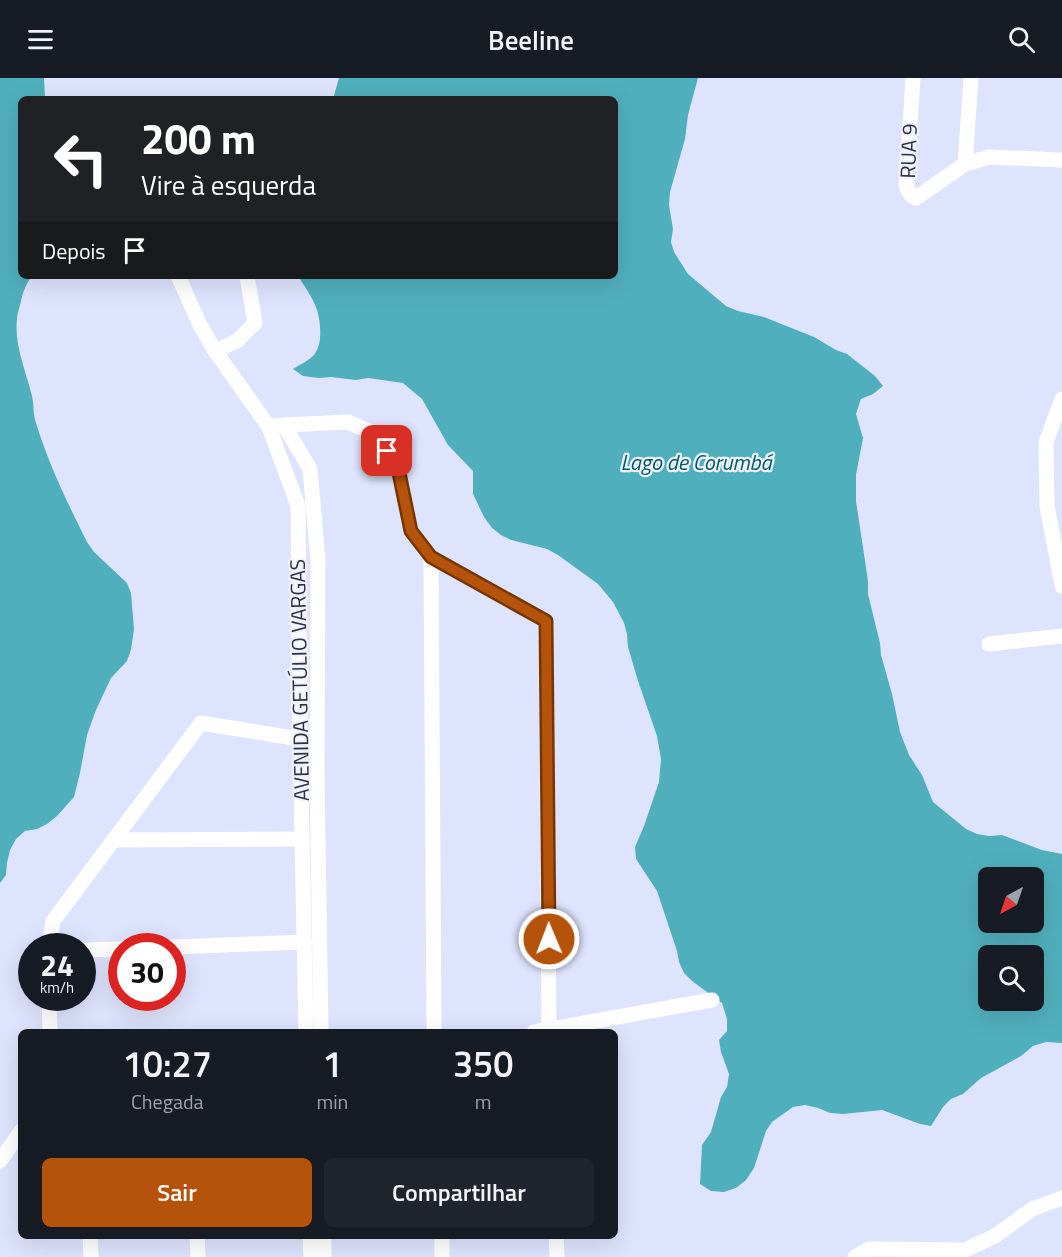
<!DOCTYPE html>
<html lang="pt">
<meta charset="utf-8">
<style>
body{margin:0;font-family:"Titillium Web",sans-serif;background:#20242c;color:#f1f3f6;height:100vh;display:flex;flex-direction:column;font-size:22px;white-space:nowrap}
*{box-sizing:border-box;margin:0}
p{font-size:20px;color:#9ea1a6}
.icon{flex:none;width:33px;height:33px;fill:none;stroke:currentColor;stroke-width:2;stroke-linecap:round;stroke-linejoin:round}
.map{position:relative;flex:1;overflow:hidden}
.side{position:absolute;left:18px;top:951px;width:600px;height:210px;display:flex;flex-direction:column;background:#171b24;border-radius:9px;box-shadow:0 6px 24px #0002}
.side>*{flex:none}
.banner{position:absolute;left:18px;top:18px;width:600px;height:183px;border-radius:9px;box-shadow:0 6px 24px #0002;background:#202124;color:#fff;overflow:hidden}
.needle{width:39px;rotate:220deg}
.controls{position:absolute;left:978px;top:789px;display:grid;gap:12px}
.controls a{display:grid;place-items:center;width:66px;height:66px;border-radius:9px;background:#171b24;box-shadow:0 6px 24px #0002;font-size:30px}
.speed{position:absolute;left:18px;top:855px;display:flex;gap:12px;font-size:30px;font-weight:700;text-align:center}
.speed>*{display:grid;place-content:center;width:78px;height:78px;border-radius:50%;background:#171b24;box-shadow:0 6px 24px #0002;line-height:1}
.speed small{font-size:15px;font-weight:400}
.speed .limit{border:9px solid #d22;background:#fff;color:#111}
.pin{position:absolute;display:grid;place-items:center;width:51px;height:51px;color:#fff;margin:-26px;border-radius:12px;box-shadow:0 3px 9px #0006}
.me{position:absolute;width:66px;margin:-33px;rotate:359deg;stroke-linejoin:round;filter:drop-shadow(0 0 4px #0008)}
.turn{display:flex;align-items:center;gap:21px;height:126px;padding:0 24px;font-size:27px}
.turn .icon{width:78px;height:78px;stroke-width:2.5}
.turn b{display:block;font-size:42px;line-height:51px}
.then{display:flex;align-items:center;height:57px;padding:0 24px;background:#0003;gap:12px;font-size:22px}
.eta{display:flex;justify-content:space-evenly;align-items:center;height:102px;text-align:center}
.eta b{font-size:36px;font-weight:600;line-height:42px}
.action{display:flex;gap:12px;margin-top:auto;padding:12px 24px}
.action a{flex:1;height:69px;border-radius:9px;background:#b45309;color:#fff;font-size:24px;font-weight:600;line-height:69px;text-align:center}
.action a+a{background:#20242c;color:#f1f3f6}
header{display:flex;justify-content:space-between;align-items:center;height:78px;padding:0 24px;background:#171b24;font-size:27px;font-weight:600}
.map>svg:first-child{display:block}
.water{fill:#50afbc;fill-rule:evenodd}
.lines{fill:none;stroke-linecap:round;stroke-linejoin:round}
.minor{stroke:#fff;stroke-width:15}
.route-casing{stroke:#753606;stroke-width:15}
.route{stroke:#b45309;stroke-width:10}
.labels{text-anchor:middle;stroke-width:4.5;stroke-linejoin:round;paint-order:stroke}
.street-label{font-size:21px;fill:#2f313e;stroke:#eff2ff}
.water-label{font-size:22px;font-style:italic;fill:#045a64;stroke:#eff2ff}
</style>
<header><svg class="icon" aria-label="menu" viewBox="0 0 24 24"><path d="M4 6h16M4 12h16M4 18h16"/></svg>Beeline<svg class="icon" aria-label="search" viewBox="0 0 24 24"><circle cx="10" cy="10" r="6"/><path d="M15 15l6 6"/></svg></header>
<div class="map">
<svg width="1062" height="1179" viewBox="0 0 1062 1179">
<rect width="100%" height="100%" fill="#dee4fd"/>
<g class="water">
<path d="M0 0H44L45 21H21V198H32C26 206 23 214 21 223 20 229 17 235 17 241 14 267 26 293 32 318 34 327 33 336 36 345 49 387 68 426 87 464L94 474 127 505 131 515 134 551 131 572 127 583 111 600 96 632 87 657 80 695 74 719 57 738 47 746 37 751 25 753 16 761 10 772 7 785 6 797 0 805Z"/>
<path d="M339 0H698L688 37 685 61 670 114 669 127 673 151 671 164 674 174 688 196 726 228 738 233 764 239 814 259 836 272 847 276 875 298 883 308 873 316 861 321 856 336 863 360 856 397V423L868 503V516L880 565 881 577 892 616 900 654 909 677 922 697 933 724 966 751 977 756 989 758 1002 757 1042 772 1062 776V965L1046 964 1033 968 1021 978 981 1000 963 1016 951 1021 943 1029 931 1048 920 1046 882 1032 843 1036 830 1035 818 1030 805 1027 793 1029 772 1044 766 1053 754 1090 746 1102 736 1110 724 1114 711 1113 700 1106 702 1067 711 1054 721 1019 727 1009 729 996 721 974 719 962 727 953V941L722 925 692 903 684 895 679 884 677 873 657 813 636 781 635 769 644 748 659 704 661 681 657 658 638 603 628 569 627 556 624 545 613 524 598 506 558 477 547 471 511 462 501 457 492 450 484 439 473 416V393L448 367 422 321 403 305 368 300 356 302 331 299 319 300 303 298 293 291C299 287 308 283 313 278 323 268 321 245 317 232 313 220 305 209 298 198H615V21H333ZM988 800H1034V844H988ZM988 878H1034V922H988Z"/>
</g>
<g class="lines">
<g class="minor">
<path d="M913 0 906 108 911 117 916 120 965 86 989 79 1062 82"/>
<path d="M965 86 971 0"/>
<path d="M178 198 200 247 215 273 269 349 298 428 300 661 306 954"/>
<path d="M215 273 237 263 255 245 247 198"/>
<path d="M1062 321 1046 364 1047 428 1062 508"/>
<path d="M284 347 310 391 318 483 317 694 321 954"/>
<path d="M269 349 284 347 348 344 376 356 398 390 411 453 431 479 546 543 549 954"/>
<path d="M431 479 434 954"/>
<path d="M989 566 1062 558"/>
<path d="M113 762 302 761"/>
<path d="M49 868 53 843 201 645 300 661 310 665"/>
<path d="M172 869 304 864"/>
<path d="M82 872 122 871"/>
<path d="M49 920 50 954"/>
<path d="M534 954 712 922"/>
<path d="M0 1083 21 1053"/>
<path d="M90 1158 91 1179"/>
<path d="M197 1158 198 1179"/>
<path d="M310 1158 311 1179"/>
<path d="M324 1158V1179"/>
<path d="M556 1158 557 1179"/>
<path d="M442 1179V1158"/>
<path d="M855 1179 869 1171 965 1172 995 1158 1032 1131 1062 1120"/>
</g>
</g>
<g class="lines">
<g class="route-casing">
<path id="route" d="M387 373 398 390 411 453 431 479 546 543 549 861"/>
</g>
<use href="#route" class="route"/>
</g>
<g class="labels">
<g class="street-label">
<text transform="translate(909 73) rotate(-88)" y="7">RUA 9</text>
<text transform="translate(300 602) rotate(-91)" y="7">AVENIDA GETÚLIO VARGAS</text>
</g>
<g class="water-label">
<text x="696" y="392">Lago de Corumbá</text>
</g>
</g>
</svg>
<div class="controls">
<a><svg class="needle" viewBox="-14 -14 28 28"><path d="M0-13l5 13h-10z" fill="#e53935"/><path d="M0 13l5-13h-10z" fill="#9ea1a6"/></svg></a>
<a><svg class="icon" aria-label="search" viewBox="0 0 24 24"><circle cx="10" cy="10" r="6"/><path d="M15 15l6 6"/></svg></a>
</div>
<div class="speed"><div>24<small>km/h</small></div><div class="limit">30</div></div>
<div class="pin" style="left:387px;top:373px;background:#d93025"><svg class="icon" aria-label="arrive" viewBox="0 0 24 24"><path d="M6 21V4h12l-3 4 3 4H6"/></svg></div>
<svg class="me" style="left:549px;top:861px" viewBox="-20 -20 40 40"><circle r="17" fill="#b45309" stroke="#fff" stroke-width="3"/><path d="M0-11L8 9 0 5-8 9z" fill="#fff"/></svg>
<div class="banner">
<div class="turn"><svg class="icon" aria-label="left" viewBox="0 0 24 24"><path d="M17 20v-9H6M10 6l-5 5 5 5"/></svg><div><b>200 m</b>Vire à esquerda</div></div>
<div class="then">Depois<svg class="icon" aria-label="arrive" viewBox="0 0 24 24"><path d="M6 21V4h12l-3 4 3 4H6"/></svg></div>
</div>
<section class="side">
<div class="eta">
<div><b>10:27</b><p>Chegada</p></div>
<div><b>1</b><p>min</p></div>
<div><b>350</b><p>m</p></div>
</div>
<div class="action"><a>Sair</a><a>Compartilhar</a></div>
</section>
</div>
